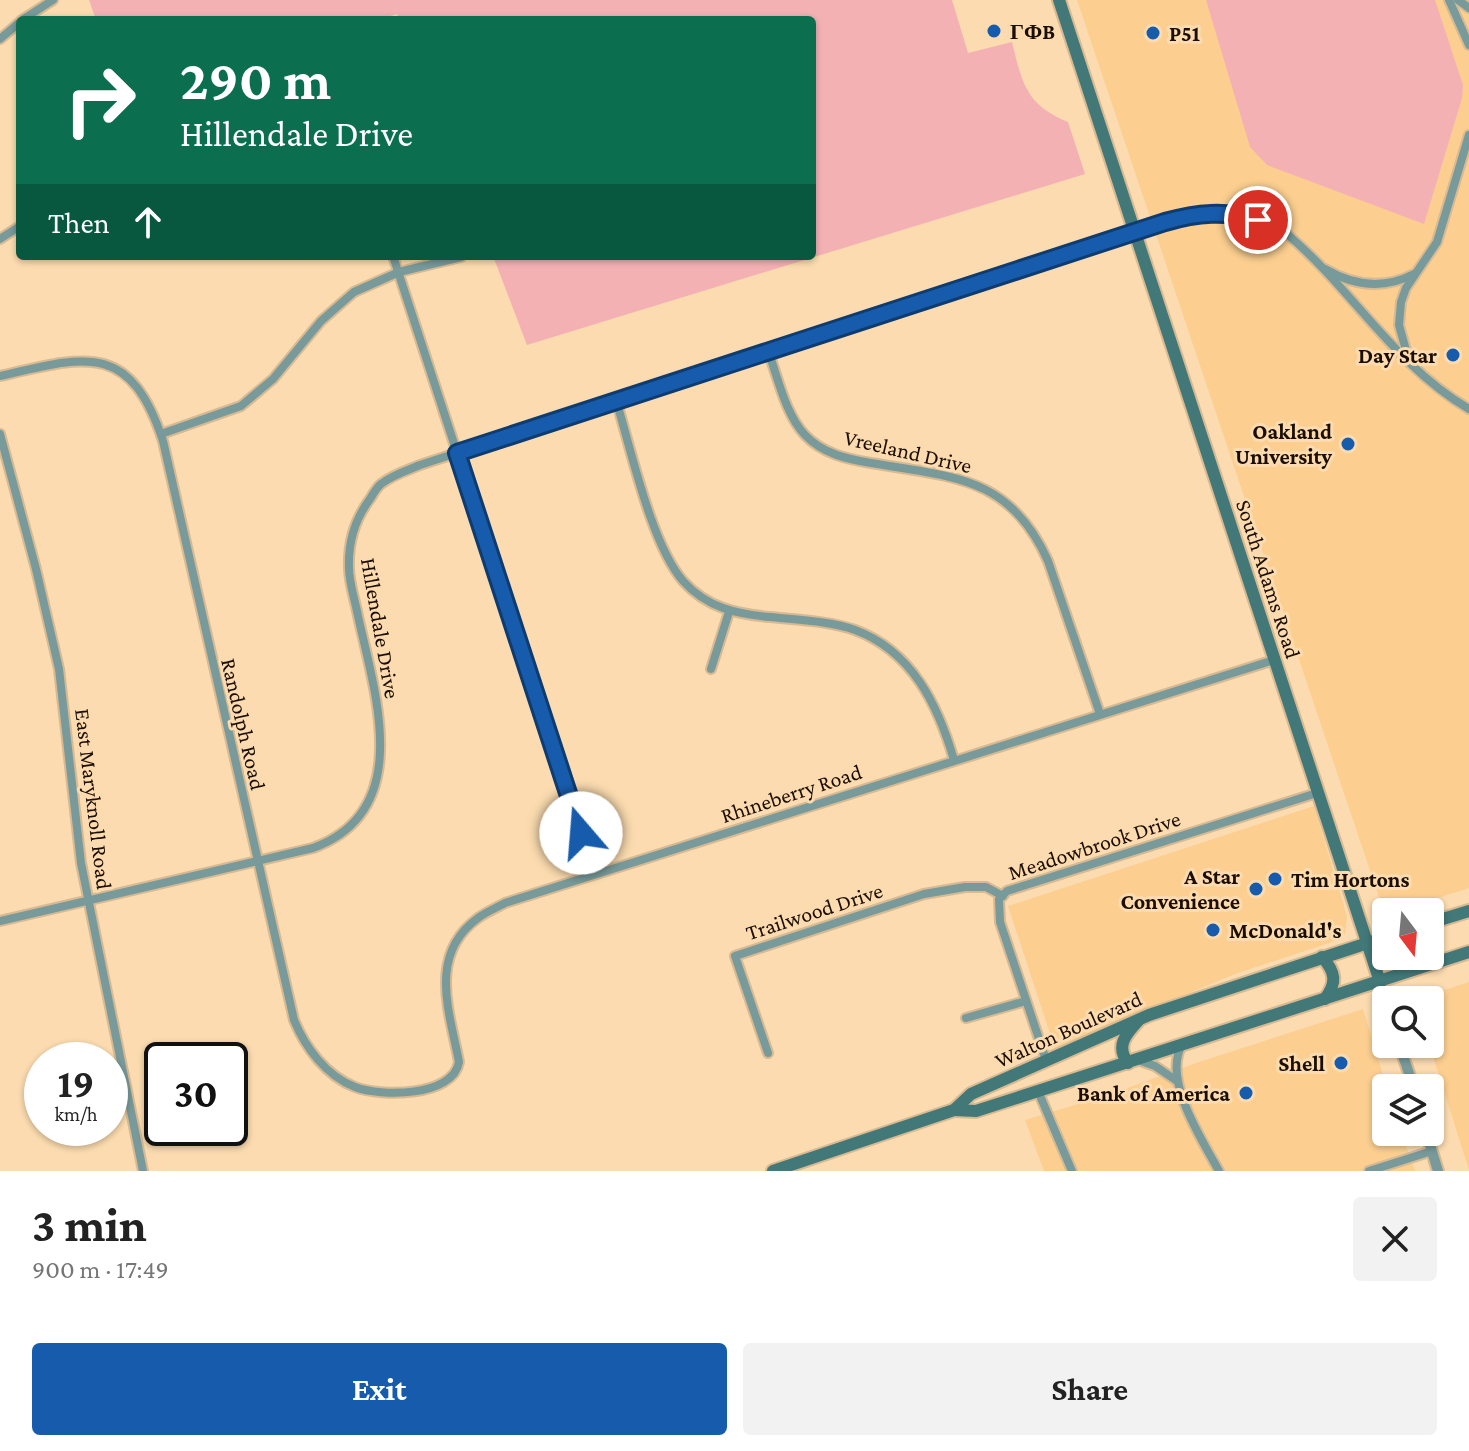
<!DOCTYPE html>
<meta charset="utf-8">
<style>
body{margin:0;font-family:"Crimson Pro",serif;background:#f2f2f2;color:#222;height:100vh;display:flex;flex-direction:column;font-size:30px;white-space:nowrap}
*{box-sizing:border-box;margin:0}
p{font-size:26px;color:#767676}
.icon{flex:none;width:44px;height:44px;fill:none;stroke:currentColor;stroke-width:2;stroke-linecap:round;stroke-linejoin:round}
.map{position:relative;height:1171px;overflow:hidden}
.side{display:flex;flex-direction:column;background:#fff;flex:1}
.side>*{flex:none}
.banner{position:absolute;left:16px;top:16px;width:800px;height:244px;border-radius:8px;box-shadow:0 2px 6px #0004;background:#0b6e4f;color:#fff;overflow:hidden}
.needle{width:52px;rotate:164deg}
.tools{position:absolute;left:1372px;top:898px;display:grid;gap:16px}
.tools a{display:grid;place-items:center;width:72px;height:72px;border-radius:8px;background:#fff;box-shadow:0 2px 6px #0004;font-size:40px}
.speed{position:absolute;left:24px;top:1042px;display:flex;gap:16px;font-size:40px;font-weight:700;text-align:center}
.speed>*{display:grid;place-content:center;width:104px;height:104px;border-radius:50%;background:#fff;box-shadow:0 2px 6px #0004;line-height:1}
.speed small{font-size:20px;font-weight:400}
.speed .limit{border:4px solid #111;border-radius:12px;background:#fff;color:#111}
.pin{position:absolute;display:grid;place-items:center;width:68px;height:68px;color:#fff;margin:-34px;border:4px solid #fff;border-radius:50%;box-shadow:0 2px 8px #0007}
.me{position:absolute;width:88px;margin:-44px;rotate:342deg;stroke-linejoin:round;filter:drop-shadow(0 0 6px #0008)}
.turn{display:flex;align-items:center;gap:28px;height:168px;padding:0 32px;font-size:36px}
.turn .icon{width:104px;height:104px;stroke-width:2.5}
.turn b{display:block;font-size:56px;line-height:68px}
.then{display:flex;align-items:center;height:76px;padding:0 32px;background:#0003;gap:16px;font-size:30px}
.round{display:grid;place-items:center;flex:none;width:84px;height:84px;border-radius:8px;background:#f2f2f2}
.summary{display:flex;align-items:center;justify-content:space-between;height:136px;padding:0 32px}
h1{font-size:48px;font-weight:700;line-height:60px}
.action{display:flex;gap:16px;margin-top:auto;padding:16px 32px}
.action a{flex:1;height:92px;border-radius:8px;background:#175cac;color:#fff;font-size:32px;font-weight:700;line-height:92px;text-align:center}
.action a+a{background:#f2f2f2;color:#222}
.map>svg:first-child{display:block}
.built{fill:#fccf90}
.green{fill:#f3b1b4}
.lines{fill:none;stroke-linecap:round;stroke-linejoin:round}
.minor-casing{stroke:#d7ba93;stroke-width:12}
.tertiary-casing{stroke:#d7ba93;stroke-width:14}
.secondary-casing{stroke:#d7ba93;stroke-width:16}
.minor{stroke:#789a9a;stroke-width:8}
.tertiary{stroke:#789a9a;stroke-width:10}
.secondary{stroke:#427878;stroke-width:12}
.route-casing{stroke:#0f3c70;stroke-width:20}
.route{stroke:#175cac;stroke-width:14}
.poi-dot{fill:#175cac;stroke:#fbdbaf;stroke-width:3}
.labels{text-anchor:middle;stroke-width:6;stroke-linejoin:round;paint-order:stroke}
.poi-label{font-size:22px;font-weight:bold;fill:#1b0e00;stroke:#fbdbaf;text-anchor:end}
.street-label{font-size:22px;fill:#1b0e00;stroke:#fbdbaf}
</style>
<div class="map">
<svg width="1469" height="1171" viewBox="0 0 1469 1171">
<rect width="100%" height="100%" fill="#fbdbaf"/>
<g class="built">
<path d="M1077 0H1469V888L1394 912H1386L1385 915Z"/>
<path d="M1314 806 1347 916 1345 934 1332 942 1235 974 1055 1049 1008 906Z"/>
<path d="M1469 982V1170L1429 1044 1430 1000H1414Z"/>
<path d="M1363 1009 1387 1088 1386 1132H1401L1415 1171H1044L1025 1120 1111 1094 1196 1063Z"/>
</g>
<g class="green">
<path d="M89 0H952L968 53 1012 42C1022 83 1026 105 1068 122L1085 174 527 345 493 256H812V20H400L397 14 377 20H96Z"/>
<path d="M1206 0H1435L1463 85 1462 98 1424 224 1267 165 1250 147Z"/>
</g>
<g class="lines">
<g class="minor-casing">
<g id="minor">
<path d="M1449 0 1469 45"/>
<path d="M1458 0 1469 8"/>
<path d="M22 20 53 0"/>
<path d="M0 39 20 22"/>
<path d="M0 239 20 226"/>
<path d="M393 256 594 874"/>
<path d="M1325 269C1354 286 1383 290 1414 274"/>
<path d="M768 351C778 377 785 414 805 435 823 454 847 459 871 463 953 477 1010 476 1048 561L1100 714"/>
<path d="M1409 361 1399 325 1401 302 1406 288 1437 242 1469 135"/>
<path d="M0 376C86 356 130 341 163 441L294 1020C305 1047 326 1076 355 1087 381 1097 453 1097 459 1062 450 1013 427 955 478 918 486 912 496 908 505 903L1274 660"/>
<path d="M616 400C631 449 651 544 683 581 707 608 737 614 770 617 797 620 830 621 855 630 912 651 938 705 954 760"/>
<path d="M0 434 36 569 59 669 81 863 143 1171"/>
<path d="M161 434 241 406 273 379 321 321 354 292 399 272 461 257"/>
<path d="M711 669 729 612"/>
<path d="M0 921 313 848C415 811 375 694 358 616 355 600 349 583 349 568 348 542 355 519 370 499 373 494 377 487 381 484 392 475 408 470 420 465L1136 230C1189 214 1237 203 1287 234 1352 289 1394 365 1469 409"/>
<path d="M966 1018 1026 1001"/>
<path d="M1182 1045C1162 1079 1202 1140 1219 1171"/>
<path d="M768 1053 735 956 924 894 965 887H986L1003 896"/>
<path d="M1046 1060 1000 922 999 899 1007 891 1317 793"/>
<path d="M1138 1060 1155 1066 1177 1081"/>
<path d="M1038 1091 1072 1171"/>
<path d="M1369 1171 1432 1151"/>
</g>
</g>
<g class="tertiary-casing">
<g id="tertiary">
<path d="M1380 982 1386 1001"/>
<path d="M1399 1044 1414 1088"/>
<path d="M1426 1132 1438 1171"/>
</g>
</g>
<g class="secondary-casing">
<g id="secondary">
<path d="M1059 0 1380 982"/>
<path d="M1430 923 1469 911"/>
<path d="M1322 957C1336 972 1337 983 1325 999"/>
<path d="M1128 1063C1115 1046 1126 1034 1138 1021"/>
<path d="M954 1110 976 1111 1469 952"/>
<path d="M773 1171 954 1110 971 1094 1149 1015 1386 937"/>
</g>
</g>
<use href="#minor" class="minor"/>
<use href="#tertiary" class="tertiary"/>
<use href="#secondary" class="secondary"/>
</g>
<g class="lines">
<g class="route-casing">
<path id="route" d="M581 833 457 453 1165 222C1197 213 1225 210 1258 220"/>
</g>
<use href="#route" class="route"/>
</g>
<g class="poi-dot">
<circle cx="994" cy="31" r="8"/>
<circle cx="1153" cy="33" r="8"/>
<circle cx="1453" cy="355" r="8"/>
<circle cx="1348" cy="444" r="8"/>
<circle cx="1275" cy="879" r="8"/>
<circle cx="1256" cy="889" r="8"/>
<circle cx="1213" cy="930" r="8"/>
<circle cx="1341" cy="1063" r="8"/>
<circle cx="1246" cy="1093" r="8"/>
</g>
<g class="labels">
<g class="poi-label">
<text x="1010" y="39" text-anchor="start">ΓΦB</text>
<text x="1169" y="41" text-anchor="start">P51</text>
<text x="1437" y="363">Day Star</text>
<text x="1332" y="439">Oakland<tspan x="1332" dy="25">University</tspan></text>
<text x="1240" y="884">A Star<tspan x="1240" dy="25">Convenience</tspan></text>
<text x="1291" y="887" text-anchor="start">Tim Hortons</text>
<text x="1229" y="938" text-anchor="start">McDonald's</text>
<text x="1325" y="1071">Shell</text>
<text x="1230" y="1101">Bank of America</text>
</g>
<g class="street-label">
<text transform="translate(908 451) rotate(13)" y="8">Vreeland Drive</text>
<text transform="translate(1269 579) rotate(72)" y="8">South Adams Road</text>
<text transform="translate(381 628) rotate(80)" y="8">Hillendale Drive</text>
<text transform="translate(244 724) rotate(77)" y="8">Randolph Road</text>
<text transform="translate(791 793) rotate(-18)" y="8">Rhineberry Road</text>
<text transform="translate(94 799) rotate(83)" y="8">East Maryknoll Road</text>
<text transform="translate(1094 845) rotate(-18)" y="8">Meadowbrook Drive</text>
<text transform="translate(814 911) rotate(-18)" y="8">Trailwood Drive</text>
<text transform="translate(1068 1029) rotate(-24)" y="8">Walton Boulevard</text>
</g>
</g>
</svg>
<div class="tools">
<a><svg class="needle" viewBox="-14 -14 28 28"><path d="M0-13l5 13h-10z" fill="#e53935"/><path d="M0 13l5-13h-10z" fill="#767676"/></svg></a>
<a><svg class="icon" aria-label="search" viewBox="0 0 24 24"><circle cx="10" cy="10" r="6"/><path d="M15 15l6 6"/></svg></a>
<a><svg class="icon" aria-label="layers" viewBox="0 0 24 24"><path d="M12 4l9 5-9 5-9-5zM3 14l9 5 9-5"/></svg></a>
</div>
<div class="speed"><div>19<small>km/h</small></div><div class="limit">30</div></div>
<div class="pin" style="left:1258px;top:220px;background:#d93025"><svg class="icon" aria-label="arrive" viewBox="0 0 24 24"><path d="M6 21V4h12l-3 4 3 4H6"/></svg></div>
<svg class="me" style="left:581px;top:833px" viewBox="-20 -20 40 40"><circle r="19" fill="#fff"/><path d="M0-13L10 11 0 6-10 11z" fill="#175cac"/></svg>
<div class="banner">
<div class="turn"><svg class="icon" aria-label="right" viewBox="0 0 24 24"><path d="M7 20v-9h11M14 6l5 5-5 5"/></svg><div><b>290 m</b>Hillendale Drive</div></div>
<div class="then">Then<svg class="icon" aria-label="ahead" viewBox="0 0 24 24"><path d="M12 20V5M6 11l6-6 6 6"/></svg></div>
</div>
</div>
<section class="side">
<div class="summary"><div><h1>3 min</h1><p>900 m · 17:49</p></div><a class="round"><svg class="icon" aria-label="close" viewBox="0 0 24 24"><path d="M6 6l12 12M18 6L6 18"/></svg></a></div>
<div class="action"><a>Exit</a><a>Share</a></div>
</section>
